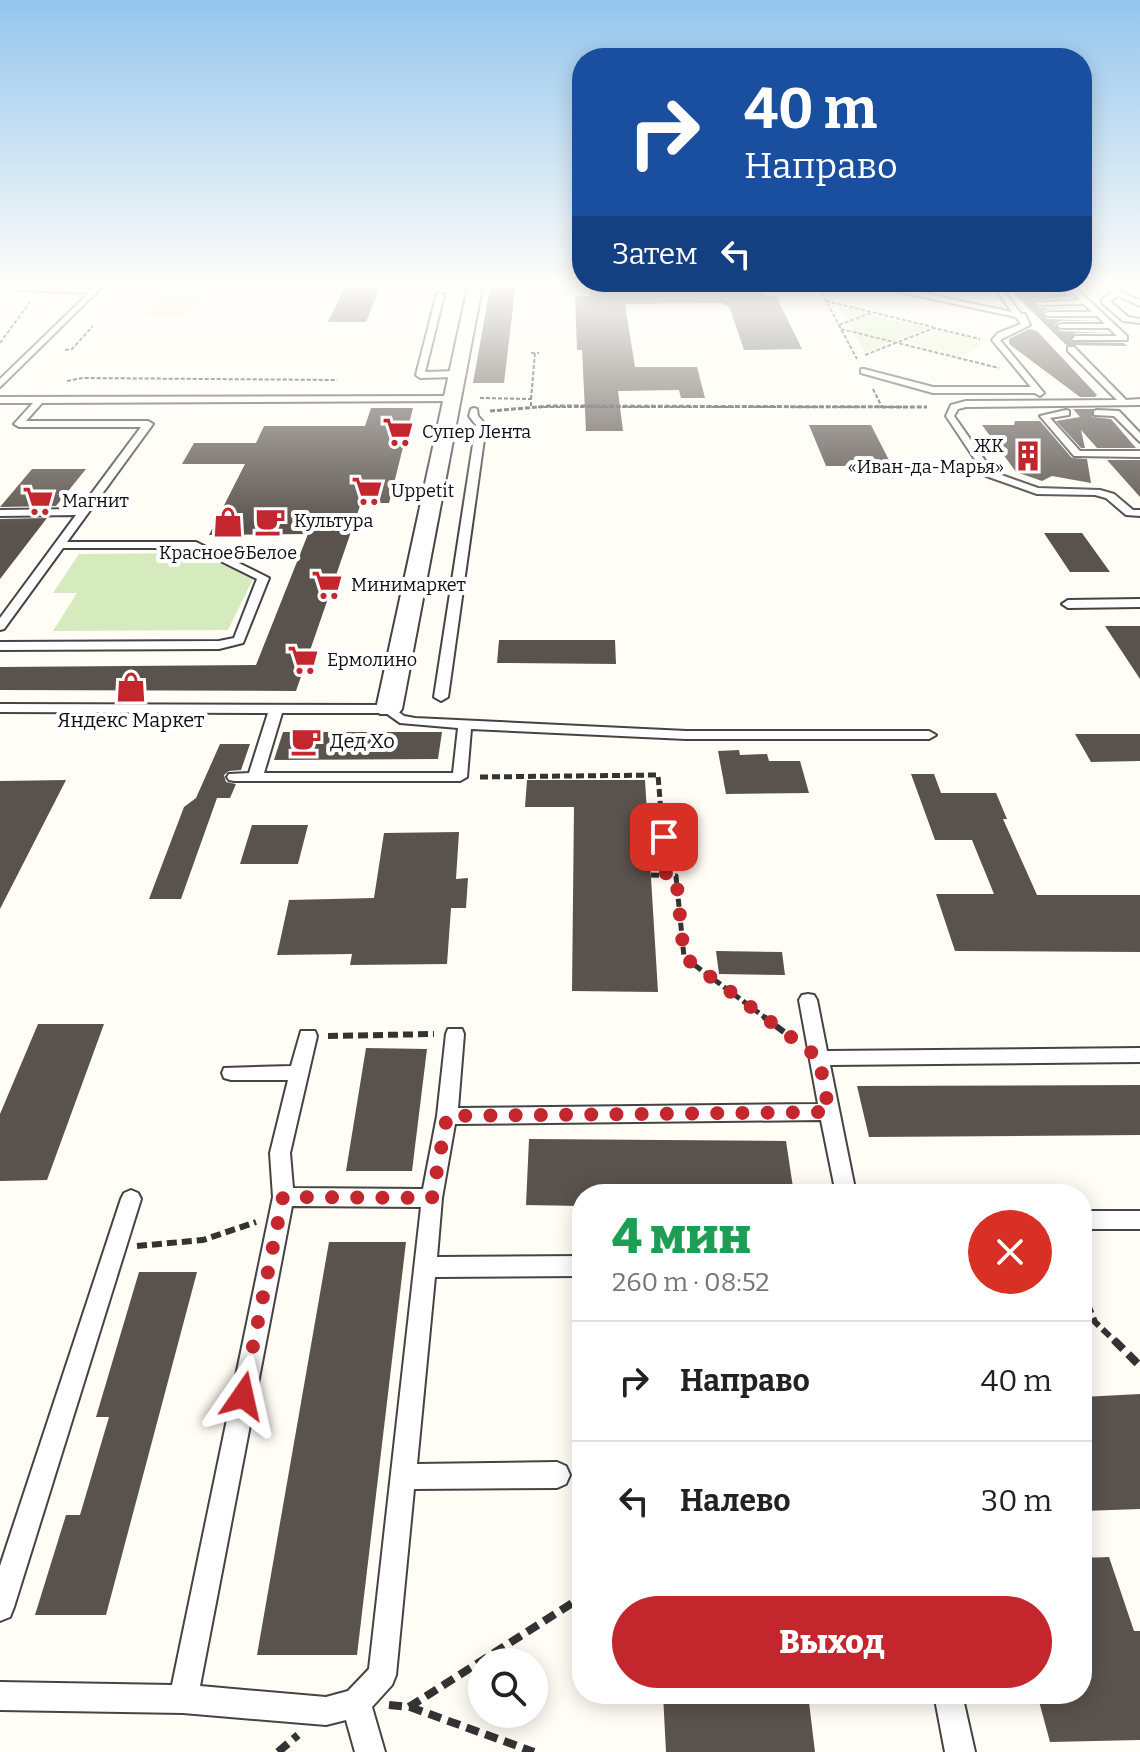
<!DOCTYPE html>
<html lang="ru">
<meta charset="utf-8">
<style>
body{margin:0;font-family:Bitter,serif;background:#f6f6f6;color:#222;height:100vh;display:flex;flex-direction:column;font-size:30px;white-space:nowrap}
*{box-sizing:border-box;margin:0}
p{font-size:26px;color:#767676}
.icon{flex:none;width:44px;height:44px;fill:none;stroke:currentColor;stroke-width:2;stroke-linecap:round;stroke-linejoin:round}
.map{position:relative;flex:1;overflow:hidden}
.panel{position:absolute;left:572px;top:1184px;width:520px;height:520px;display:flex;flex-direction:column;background:#fff;border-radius:32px;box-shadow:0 4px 20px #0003}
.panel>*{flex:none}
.hud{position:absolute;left:572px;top:48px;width:520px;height:244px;border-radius:32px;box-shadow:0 4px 20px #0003;background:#1a4fa0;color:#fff;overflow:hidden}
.controls{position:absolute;left:468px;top:1648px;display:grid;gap:16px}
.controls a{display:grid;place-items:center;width:80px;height:80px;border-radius:50%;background:#fff;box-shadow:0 4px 20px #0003;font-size:40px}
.pin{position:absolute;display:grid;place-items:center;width:68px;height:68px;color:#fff;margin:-34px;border-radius:16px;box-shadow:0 4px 12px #0006}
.me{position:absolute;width:88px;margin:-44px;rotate:11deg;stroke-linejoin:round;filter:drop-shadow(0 0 6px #0008)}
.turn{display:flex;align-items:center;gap:28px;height:168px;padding:0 40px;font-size:36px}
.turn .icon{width:104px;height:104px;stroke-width:2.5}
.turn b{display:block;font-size:56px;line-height:68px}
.then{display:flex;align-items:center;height:76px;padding:0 40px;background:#0003;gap:16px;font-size:30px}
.round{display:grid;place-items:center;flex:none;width:84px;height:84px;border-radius:42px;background:#f6f6f6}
.overview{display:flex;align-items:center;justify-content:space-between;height:136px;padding:0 40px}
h1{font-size:48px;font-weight:800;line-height:60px;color:#1e9e55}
.button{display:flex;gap:16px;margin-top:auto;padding:16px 40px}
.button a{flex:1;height:92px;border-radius:48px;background:#c4262e;color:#fff;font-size:32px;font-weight:800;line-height:92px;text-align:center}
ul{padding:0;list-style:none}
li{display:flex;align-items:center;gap:24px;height:120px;padding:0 40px;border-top:2px solid #e0e0e0}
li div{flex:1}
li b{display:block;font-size:30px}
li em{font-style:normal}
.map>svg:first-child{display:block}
.green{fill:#d5ebbd}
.pitch{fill:#e6f2cf}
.building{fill:#5a524d}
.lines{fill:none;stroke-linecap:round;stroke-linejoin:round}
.service-casing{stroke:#444;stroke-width:4}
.minor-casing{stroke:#444;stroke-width:4}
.path-far4{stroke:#333;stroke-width:2;stroke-dasharray:4 2;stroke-linecap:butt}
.path-far3{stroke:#333;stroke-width:3;stroke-dasharray:5 2;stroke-linecap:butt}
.path-far2{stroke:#333;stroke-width:5;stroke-dasharray:8 4;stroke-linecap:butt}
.path-far1{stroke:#333;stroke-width:6;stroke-dasharray:10 5;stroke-linecap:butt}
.path{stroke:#333;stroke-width:8;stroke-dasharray:13 7;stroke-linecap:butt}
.service{fill:#fff;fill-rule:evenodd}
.minor{fill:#fff;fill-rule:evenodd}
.route{stroke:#c4262e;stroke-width:14;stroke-dasharray:0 25.2}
.labels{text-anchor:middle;stroke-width:8;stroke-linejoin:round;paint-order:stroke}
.far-poi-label{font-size:18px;fill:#111;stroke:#fff;text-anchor:start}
.poi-label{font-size:20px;fill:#111;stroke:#fff}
</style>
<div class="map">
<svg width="1140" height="1752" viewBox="0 0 1140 1752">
<rect width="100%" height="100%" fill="#fffdf5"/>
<g class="green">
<path d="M838 306 927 328 865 352Z"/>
<path d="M198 553 253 579 228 630 53 631 77 593H53L79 554Z"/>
</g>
<g class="pitch">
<path d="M164 290H207L187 316H142Z"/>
<path d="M937 330 974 339 980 347 958 357 904 342Z"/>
</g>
<g class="building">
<path d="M347 282H382L366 322H328Z"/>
<path d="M491 282H516L504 383H473Z"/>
<path d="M589 282H759L765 296H776L802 349 744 350 729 306 721 303 625 304 635 367H697L705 398H681L679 390 618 391 623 431H586L582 350H577L575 296H590Z"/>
<path d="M1002 282H1059L1023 286 1020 289 1023 292 1070 294 1073 297 1033 301 1038 308 1085 309H1047L1041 313 1047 319 1098 321H1060L1054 325 1060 331 1110 333H1075L1070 342 1124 343 1127 346 1066 345Z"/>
<path d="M1029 329 1037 331 1097 395 1095 397H1080L1009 344V339Z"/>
<path d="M371 408H413L389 503H361L296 691 0 690V667L256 665 308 534 209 535 245 464H182L194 443H256L264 426H365Z"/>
<path d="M1073 409H1093L1092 417 1111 419 1136 448H1097L1081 430 1085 448H1081L1056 421 1080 417Z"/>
<path d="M1015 421H1040L1072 458 1087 459 1091 483 1052 476 1042 481 1016 472 982 425H1014Z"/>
<path d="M809 425H871L892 466H826Z"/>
<path d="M1107 460H1140V497Z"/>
<path d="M32 469H86L56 506 0 507Z"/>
<path d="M47 518 0 579V519Z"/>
<path d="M1044 533H1082L1110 572H1070Z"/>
<path d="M1105 626H1140V679Z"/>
<path d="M499 640H615L616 664 497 663Z"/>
<path d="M283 732H442L438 759 274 760Z"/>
<path d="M1075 734H1140V761L1091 762Z"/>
<path d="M220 744H250L241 770 229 771 224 775 226 782 236 784 230 798H217L181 899H149L184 807 196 798Z"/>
<path d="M739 750 740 755 767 754 769 761H800L809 793 726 794 718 751Z"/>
<path d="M911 774H934L941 793H996L1007 819H1003L1037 895H1140V952L955 951 936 894H994L972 840H935Z"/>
<path d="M66 780 0 909V781Z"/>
<path d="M527 780H645L658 992 572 991 574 807H525Z"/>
<path d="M252 825H308L298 864H240Z"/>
<path d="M459 832 456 879 468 878 466 908H451L447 964 350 965 352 954 277 955 289 900 374 898 384 833Z"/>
<path d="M716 951 782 952 785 975 719 974Z"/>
<path d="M38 1024H104L47 1180 0 1181V1114Z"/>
<path d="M366 1048 427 1049 412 1171H346Z"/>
<path d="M1140 1085V1135L869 1137 857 1086Z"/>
<path d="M529 1139 786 1141 794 1194H582V1206L526 1205Z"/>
<path d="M329 1242H406L357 1655H257Z"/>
<path d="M139 1272H197L106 1615H35L66 1515H80L109 1417H96Z"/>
<path d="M1140 1394V1509L1082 1511V1397Z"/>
<path d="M1109 1557 1134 1631H1140V1740L1050 1742 1037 1694H1082V1558Z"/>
<path d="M663 1694H808L815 1752H666Z"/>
</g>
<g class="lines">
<g class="service-casing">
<g id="service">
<path d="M16 282H23L21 286 93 289 100 282H107L0 387V379L89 293 19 290 13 285Z"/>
<path d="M876 282 906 289 909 286 897 282 917 285 912 291 1012 312 990 282H997L1021 314H1025L1030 325 1000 340 1044 393 1040 396 1035 393H933L861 373V369H864L933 387H1031L992 340 998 333 1021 324 1016 317 881 288Z"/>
<path d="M1062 282H1069L1127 336V340H1072L1075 336H1117L1109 328H1061L1057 326 1061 324H1105L1097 316H1048L1044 314 1048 312H1092L1084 304 1039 305 1035 303 1080 300 1071 291 1023 289 1066 287Z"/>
<path d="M1102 282H1109L1121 291 1140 301V306L1118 296 1110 301 1128 317 1140 319V323L1123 321 1102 303V299L1113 293Z"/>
<path d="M437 293 444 295 425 372 457 371 461 374 457 377 420 378 416 375Z"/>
<path d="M1068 347H1074L1126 400 1140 399V405L966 407 958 409 954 416 993 472 1038 488 1100 490 1114 494 1133 510H1140V516L1126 515 1106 498 1095 495 1037 494 986 476 946 416 951 405 966 401 1117 400 1068 351Z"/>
<path d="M451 396 454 397V401L42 403 26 421H148L153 424 67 542H196L269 578 243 643 219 649 0 650V642L219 641 234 638 257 579 194 548H63L4 629 0 630V618L76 515 0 516V510L80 509 141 427H19L14 424 33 403H0V397Z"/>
<path d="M474 408 477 409 478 416 486 425 448 697 441 701 434 697 476 425 469 416 471 409Z"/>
<path d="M1066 410 1069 411V415L1050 418 1080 451H1140V457L1074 456 1040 416Z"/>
<path d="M1097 410 1119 411 1140 433V442L1114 416 1094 415V411Z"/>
<path d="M1140 599V607L1068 608 1062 604 1068 600Z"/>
<path d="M0 704 389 705 404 716 415 718 686 731H929L936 735 929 739H686L471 729 467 777 460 781H234L229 780 227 777 229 774 249 773 268 713 0 712ZM282 713H386L400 723 458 728 453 773H264Z"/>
<path d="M808 994 814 995 817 1000 827 1051 1140 1048V1062L830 1065 856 1194H836L821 1120 455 1124 442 1198 437 1257 582 1256V1276L435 1277 417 1464 557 1462 566 1466 570 1475 566 1484 557 1488 414 1489 396 1675 392 1685 372 1707 385 1752H355L346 1720 326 1725 183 1713 0 1710V1682L172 1685 273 1197 270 1153 288 1080H231L224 1078 222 1073 224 1068 291 1066 301 1031H315L317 1036 290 1153 293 1188 423 1189 437 1116 446 1034 448 1029H462L464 1034 458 1108 818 1104 799 1000 802 995ZM292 1206 421 1207 369 1669 348 1691 326 1697 200 1686Z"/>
<path d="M131 1190 138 1193 141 1199 14 1607 10 1617 0 1621V1566L121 1199 124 1193Z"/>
<rect x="1082" y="1211" width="58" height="18"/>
<path d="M934 1694H962L975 1752H945Z"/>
</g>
</g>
<g class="minor-casing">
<path id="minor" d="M469 282H483L402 709 398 714H380L376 709Z"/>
</g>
<g class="path-far4">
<path d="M816 282 857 359"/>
<path d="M851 282 865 285"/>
<path d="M820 290 844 282"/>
<path d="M826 301 933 327"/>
<path d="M839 325 871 313"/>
<path d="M841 329 999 368"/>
<path d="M0 343 30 302"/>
<path d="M65 350 72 349 93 326"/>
<path d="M531 353H539"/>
<path d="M865 355 934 328 980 339"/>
<path d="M67 381 82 378 337 380"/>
<path d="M873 389 882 407"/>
<path d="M480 398 531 399V407"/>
<path d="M531 399 535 353"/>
<path d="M538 407H914"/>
</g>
<path class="path-far3" d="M490 411 550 406 927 407"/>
<g class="path-far2">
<path d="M480 777 658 775 666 875"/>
<path d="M651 875 676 876 684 957 767 1019"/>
</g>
<g class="path-far1">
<path d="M764 1017 792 1038"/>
<path d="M328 1036 434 1034"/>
<path d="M137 1246 203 1240 256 1222"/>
<path d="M1082 1290 1095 1322 1116 1342"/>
</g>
<g class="path">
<path d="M1114 1340 1140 1366"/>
<path d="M389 1705 409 1707 582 1597"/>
<path d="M410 1707 534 1752"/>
<path d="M278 1752 298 1735"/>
</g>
<use href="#service" class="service"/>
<use href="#minor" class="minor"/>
</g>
<linearGradient id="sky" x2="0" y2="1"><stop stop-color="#95c6ee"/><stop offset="0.54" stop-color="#fffefa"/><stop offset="1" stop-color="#fffefa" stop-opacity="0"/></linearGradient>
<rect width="1140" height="527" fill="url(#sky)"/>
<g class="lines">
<path class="route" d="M243 1396 283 1197 432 1198 447 1116 829 1112 819 1058 684 957 676 876 666 875 664 837"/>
</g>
<defs>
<g id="supermarket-bare" transform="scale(2.4)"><path d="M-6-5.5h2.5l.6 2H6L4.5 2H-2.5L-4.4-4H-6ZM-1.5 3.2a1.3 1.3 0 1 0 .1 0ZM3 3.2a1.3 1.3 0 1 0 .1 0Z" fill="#c4262e" stroke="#fff" stroke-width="2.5" paint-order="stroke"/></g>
<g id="building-bare" transform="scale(2.4)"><path d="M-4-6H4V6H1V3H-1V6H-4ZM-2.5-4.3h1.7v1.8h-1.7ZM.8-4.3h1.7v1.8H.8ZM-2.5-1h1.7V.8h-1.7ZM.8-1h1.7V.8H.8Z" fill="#c4262e" stroke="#fff" stroke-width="2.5" paint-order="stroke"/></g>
<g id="cafe-bare" transform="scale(2.4)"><path d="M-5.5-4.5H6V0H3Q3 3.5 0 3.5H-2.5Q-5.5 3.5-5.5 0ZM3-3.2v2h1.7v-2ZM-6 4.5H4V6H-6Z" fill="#c4262e" stroke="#fff" stroke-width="2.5" paint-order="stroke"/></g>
<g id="shop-bare" transform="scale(2.4)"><path d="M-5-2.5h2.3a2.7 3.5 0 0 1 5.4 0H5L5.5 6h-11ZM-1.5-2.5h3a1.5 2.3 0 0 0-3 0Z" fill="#c4262e" stroke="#fff" stroke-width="2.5" paint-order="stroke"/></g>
</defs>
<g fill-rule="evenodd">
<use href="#supermarket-bare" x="398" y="432"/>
<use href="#building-bare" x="1028" y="456"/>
<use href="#supermarket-bare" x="367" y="491"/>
<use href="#supermarket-bare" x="38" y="501"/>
<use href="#cafe-bare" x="270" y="521"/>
<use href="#shop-bare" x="228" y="522"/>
<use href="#supermarket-bare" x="327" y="585"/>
<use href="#supermarket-bare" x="303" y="660"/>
<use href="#shop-bare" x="131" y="687"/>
<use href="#cafe-bare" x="306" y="741"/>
</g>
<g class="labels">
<g class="far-poi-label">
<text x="422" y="438">Супер Лента</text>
<text x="1004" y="452" text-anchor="end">ЖК<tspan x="1004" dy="21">«Иван-да-Марья»</tspan></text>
<text x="391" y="497">Uppetit</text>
<text x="62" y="507">Магнит</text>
<text x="294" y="527">Культура</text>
<text x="228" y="559" text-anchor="middle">Красное&amp;Белое</text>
<text x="351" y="591">Минимаркет</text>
<text x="327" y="666">Ермолино</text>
</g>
<g class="poi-label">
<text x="131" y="727">Яндекс Маркет</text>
<text x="330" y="748" text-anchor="start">Дед Хо</text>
</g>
</g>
</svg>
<div class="controls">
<a><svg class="icon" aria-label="search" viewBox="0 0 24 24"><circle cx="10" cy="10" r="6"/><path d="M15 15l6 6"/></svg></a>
</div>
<div class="pin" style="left:664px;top:837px;background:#d93025"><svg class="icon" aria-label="arrive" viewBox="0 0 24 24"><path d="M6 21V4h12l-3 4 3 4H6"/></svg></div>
<svg class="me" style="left:243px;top:1396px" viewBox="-20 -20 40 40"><path d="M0-17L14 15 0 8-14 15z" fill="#c4262e" stroke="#fff" stroke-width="4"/></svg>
<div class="hud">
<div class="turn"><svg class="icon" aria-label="right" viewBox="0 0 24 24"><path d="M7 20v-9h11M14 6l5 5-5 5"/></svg><div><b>40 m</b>Направо</div></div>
<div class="then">Затем<svg class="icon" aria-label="left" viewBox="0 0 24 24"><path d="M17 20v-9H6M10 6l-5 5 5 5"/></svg></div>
</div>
<section class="panel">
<div class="overview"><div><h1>4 мин</h1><p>260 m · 08:52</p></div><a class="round" style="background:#d93025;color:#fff"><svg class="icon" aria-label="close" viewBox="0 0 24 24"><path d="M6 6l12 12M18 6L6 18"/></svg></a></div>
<ul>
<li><svg class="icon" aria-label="right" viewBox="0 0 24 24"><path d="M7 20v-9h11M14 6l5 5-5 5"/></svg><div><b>Направо</b></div><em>40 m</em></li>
<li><svg class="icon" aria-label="left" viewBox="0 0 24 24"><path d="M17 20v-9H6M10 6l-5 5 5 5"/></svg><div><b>Налево</b></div><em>30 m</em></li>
</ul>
<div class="button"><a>Выход</a></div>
</section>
</div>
